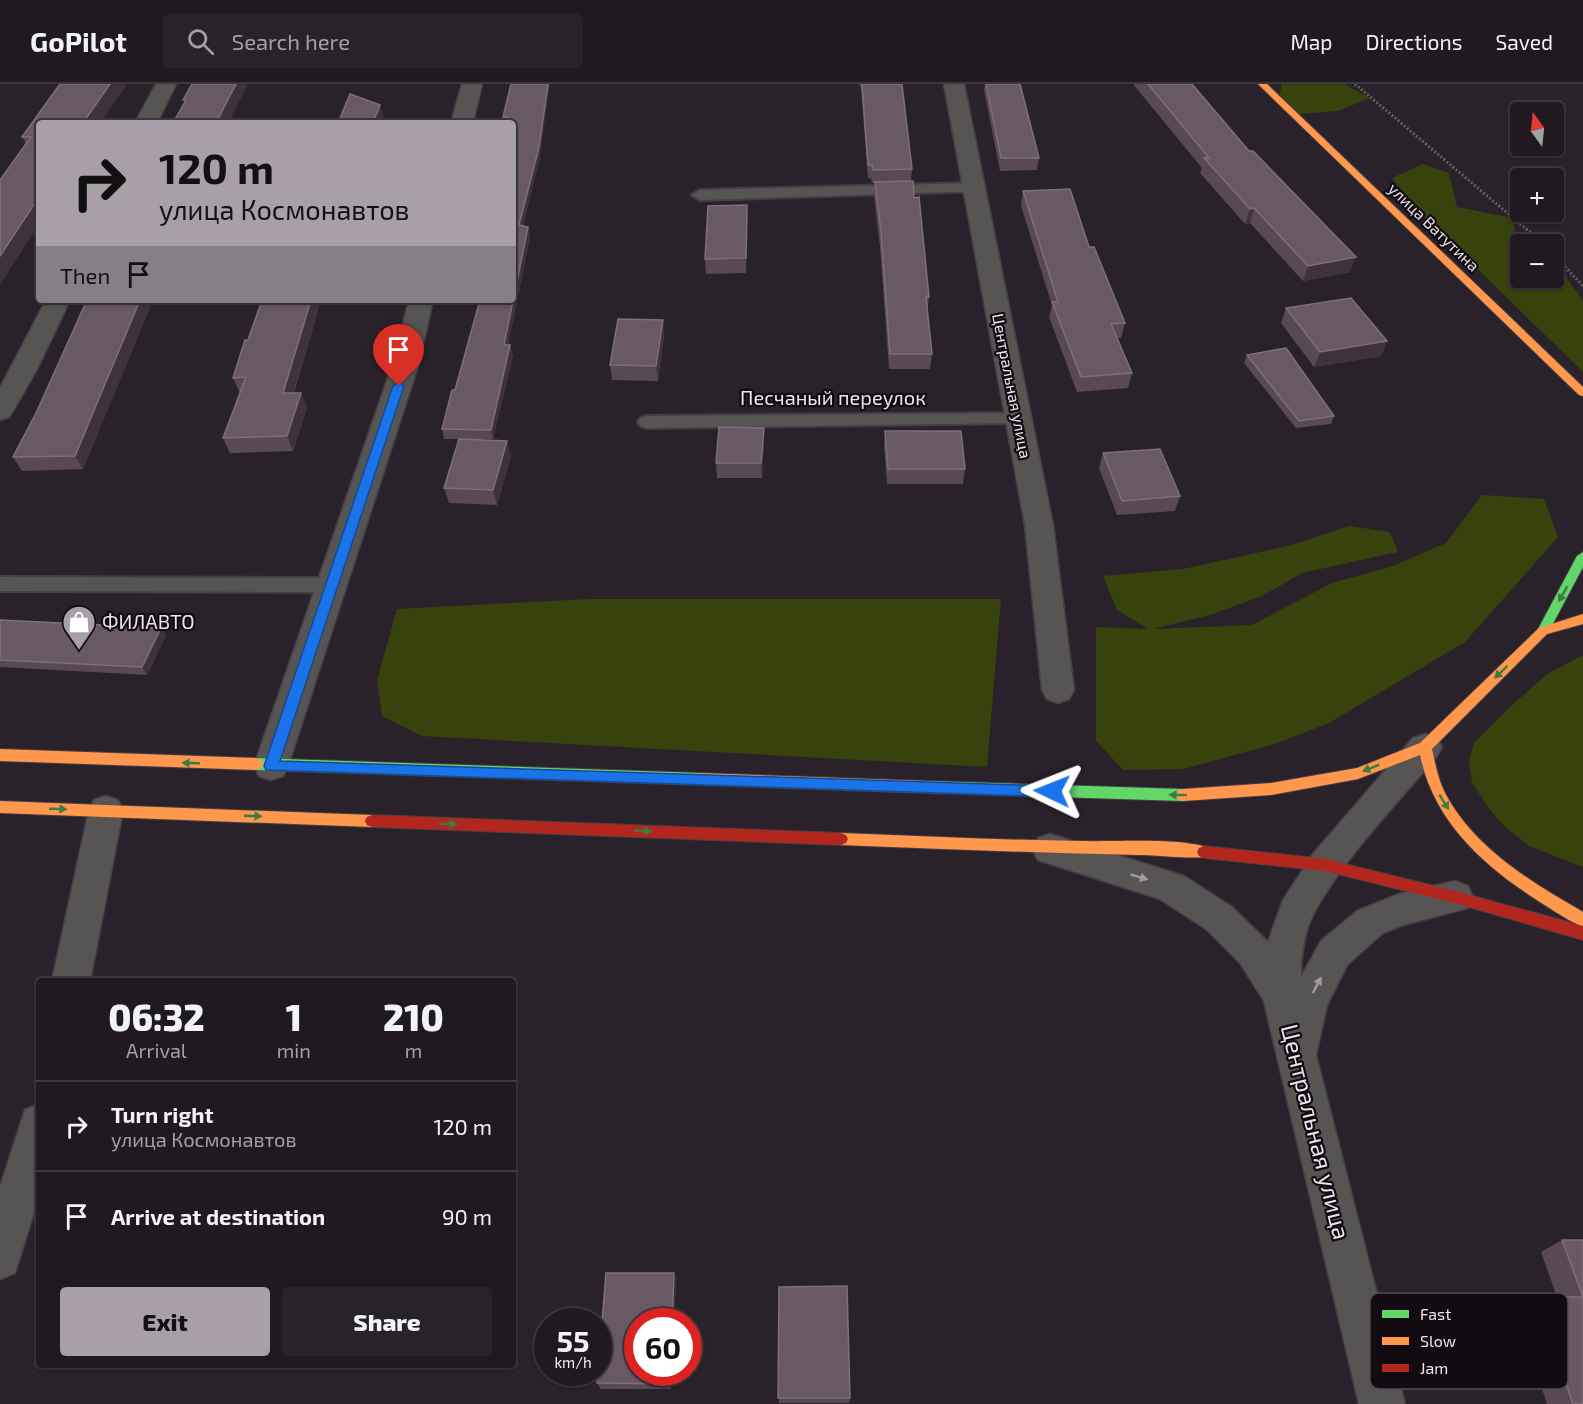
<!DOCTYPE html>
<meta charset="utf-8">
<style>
body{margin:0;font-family:"Exo 2",sans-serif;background:#282329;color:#f1f3f6;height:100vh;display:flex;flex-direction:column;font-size:22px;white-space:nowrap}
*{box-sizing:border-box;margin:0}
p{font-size:20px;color:#a2a1a5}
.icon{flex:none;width:33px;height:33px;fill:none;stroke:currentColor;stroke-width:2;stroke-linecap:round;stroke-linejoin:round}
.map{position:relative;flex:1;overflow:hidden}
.side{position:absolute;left:36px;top:894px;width:480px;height:390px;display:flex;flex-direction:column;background:#201a20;border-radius:6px;box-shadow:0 2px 4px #0004,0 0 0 2px #3d383e}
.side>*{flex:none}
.banner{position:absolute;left:36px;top:36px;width:480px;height:183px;border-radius:6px;box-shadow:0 2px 4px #0004,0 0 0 2px #3d383e;background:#a99fa9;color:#111;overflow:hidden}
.needle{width:39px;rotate:345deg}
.controls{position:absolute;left:1510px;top:18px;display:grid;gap:12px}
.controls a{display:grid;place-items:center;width:54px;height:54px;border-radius:6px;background:#201a20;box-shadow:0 2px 4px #0004,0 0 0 2px #3d383e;font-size:30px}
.speed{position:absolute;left:534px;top:1224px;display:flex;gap:12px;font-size:30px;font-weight:700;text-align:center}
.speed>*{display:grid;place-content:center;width:78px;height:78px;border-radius:50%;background:#201a20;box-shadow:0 2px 4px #0004,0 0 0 2px #3d383e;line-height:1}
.speed small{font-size:15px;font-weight:400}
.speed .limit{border:9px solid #d22;background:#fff;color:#111}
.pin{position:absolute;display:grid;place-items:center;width:51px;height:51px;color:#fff;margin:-62px -26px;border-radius:50% 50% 50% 0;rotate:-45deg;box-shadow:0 0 6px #0007}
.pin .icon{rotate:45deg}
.me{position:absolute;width:66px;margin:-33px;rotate:272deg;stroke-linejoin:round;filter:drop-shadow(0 0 4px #0008)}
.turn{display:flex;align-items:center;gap:21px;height:126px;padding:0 24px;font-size:27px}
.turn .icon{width:78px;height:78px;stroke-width:2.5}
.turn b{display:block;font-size:42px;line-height:51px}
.then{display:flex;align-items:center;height:57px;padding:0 24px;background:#0003;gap:12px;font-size:22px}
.eta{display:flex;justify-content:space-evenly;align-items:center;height:102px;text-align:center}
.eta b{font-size:36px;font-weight:800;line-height:42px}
.action{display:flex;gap:12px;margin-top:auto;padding:12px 24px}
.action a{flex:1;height:69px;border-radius:6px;background:#a99fa9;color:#111;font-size:24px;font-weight:800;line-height:69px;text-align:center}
.action a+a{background:#282329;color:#f1f3f6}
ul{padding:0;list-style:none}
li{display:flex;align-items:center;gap:18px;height:90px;padding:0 24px;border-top:2px solid #3d383e}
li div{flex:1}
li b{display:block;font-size:22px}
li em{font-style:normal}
header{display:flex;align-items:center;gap:36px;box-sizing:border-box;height:84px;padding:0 30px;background:#201a20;border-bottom:2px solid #3d383e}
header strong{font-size:28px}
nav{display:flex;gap:33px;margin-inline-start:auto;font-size:21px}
.search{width:420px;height:54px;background:#282329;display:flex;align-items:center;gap:15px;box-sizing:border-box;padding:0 21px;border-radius:6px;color:#a2a1a5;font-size:22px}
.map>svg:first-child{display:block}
.green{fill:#37420d}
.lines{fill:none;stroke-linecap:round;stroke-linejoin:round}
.lane-casing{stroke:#453e44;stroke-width:4}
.street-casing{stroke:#453e44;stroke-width:3}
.fast-casing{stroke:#453e44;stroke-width:2}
.slow-casing{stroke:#453e44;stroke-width:2}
.jam-casing{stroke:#453e44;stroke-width:2}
.path{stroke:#635f60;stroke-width:3;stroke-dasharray:2 2;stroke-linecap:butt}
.lane{fill:#575554;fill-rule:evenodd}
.street{fill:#575554;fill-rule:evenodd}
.fast{fill:#63d668;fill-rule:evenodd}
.slow{fill:#ff974d;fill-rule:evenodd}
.jam{fill:#b3261e;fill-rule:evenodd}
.wall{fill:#594954}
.shaded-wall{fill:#40323c}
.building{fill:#695964;stroke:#7e6f7a;stroke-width:1.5}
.oneway{fill:#3f7b41}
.oneway2{fill:#a29ca0}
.route{fill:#1a73e8;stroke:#114b97;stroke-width:1.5}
.labels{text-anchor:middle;stroke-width:4.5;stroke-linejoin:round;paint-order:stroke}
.far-street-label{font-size:16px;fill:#eee3ed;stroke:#120c12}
.street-label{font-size:20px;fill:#eee3ed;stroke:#120c12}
.poi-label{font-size:20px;fill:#eee3ed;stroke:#120c12;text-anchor:start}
.near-street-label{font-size:24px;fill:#eee3ed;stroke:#120c12}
.key{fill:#120c12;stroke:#544c54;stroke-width:1.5}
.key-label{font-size:16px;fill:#eee3ed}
</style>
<header>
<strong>GoPilot</strong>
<div class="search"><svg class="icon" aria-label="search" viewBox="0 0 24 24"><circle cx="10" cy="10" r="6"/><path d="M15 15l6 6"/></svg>Search here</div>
<nav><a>Map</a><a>Directions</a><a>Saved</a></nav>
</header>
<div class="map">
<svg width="1583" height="1320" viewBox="0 0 1583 1320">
<rect width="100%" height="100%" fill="#2a222a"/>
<g class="green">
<path d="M1282 0H1344L1370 14 1338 27 1299 30 1279 13Z"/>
<path d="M1423 80 1449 89 1457 123 1513 134 1516 159 1521 163V194H1554V185L1566 193 1583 217V288L1418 127 1392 94Z"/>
<path d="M1482 411 1544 415 1558 453 1465 558 1329 639 1275 660 1184 685 1123 686 1096 657V543L1148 545 1117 526 1103 492 1183 485 1292 461 1349 442 1390 448 1398 468 1302 489 1262 512 1210 531 1153 545 1252 541 1332 499 1393 482 1446 459Z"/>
<path d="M589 515H1001L987 683 422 652 382 632 377 596 397 525Z"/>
<path d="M1583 571V783L1529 762 1504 742 1487 722 1472 698 1469 677 1474 659 1511 622 1547 590Z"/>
</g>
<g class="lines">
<g class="lane-casing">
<g id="lane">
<path d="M975 99 980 101 983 104 980 107 700 116 692 111 700 106Z"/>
<path d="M1019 329 1025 331 1028 335 1025 339 647 344 641 342 638 338 641 334 647 332Z"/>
<path d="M0 493 331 494 338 496 341 501 338 506 331 508 0 507Z"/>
</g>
</g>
<g class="street-casing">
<g id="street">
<path d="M156 0H176L157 39H135Z"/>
<path d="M462 0H482L473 39H451Z"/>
<path d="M944 0H964L1053 441 1074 606 1069 615 1058 619 1047 615 1042 606 1025 441Z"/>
<path d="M46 216H70L37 285 13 327 9 333 0 336V304Z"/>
<path d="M409 216H433L419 279 288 682 283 692 271 696 259 692 254 682 393 279Z"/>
<path d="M1425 650 1437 654 1442 663 1437 672C1397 720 1341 777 1313 831 1303 851 1301 872 1301 893L1321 857 1357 827 1399 810 1455 797 1468 802 1473 813 1468 824 1403 841 1383 849 1347 881 1327 921 1316 971 1405 1320H1359L1264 917 1240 879 1206 845 1160 815 1038 776 1032 765 1038 754 1050 750 1184 792 1232 823 1268 858 1283 816 1313 770 1413 654Z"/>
<path d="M106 712 118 716 123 726 90 897H52L89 726 94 716Z"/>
<path d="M39 1020V1112L15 1189 0 1195V1103L25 1026Z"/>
</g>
</g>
<g class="fast-casing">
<g id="fast">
<path d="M1583 468V483L1549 547 1547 550H1539L1537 547 1577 472Z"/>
<path d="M256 674 700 689 705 691 707 695 705 699 700 701 256 686 251 684 249 680 251 676Z"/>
<path d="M928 697 1183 705 1188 707 1190 711 1188 715 1183 717 928 709 923 707 921 703 923 699Z"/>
</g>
</g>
<g class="slow-casing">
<g id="slow">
<path d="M1258 0H1267L1583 303V312L1579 311Z"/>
<path d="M1583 530V540L1547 550 1432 665C1435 679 1438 695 1445 709 1474 764 1531 798 1583 828V843C1569 837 1556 828 1543 820 1486 784 1434 739 1420 671L1358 695 1271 711 1183 717 1178 715 1176 711 1178 707 1183 705 1271 699 1357 684 1420 659 1539 544Z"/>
<path d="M0 665 256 674 261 676 263 680 261 684 256 686 0 677Z"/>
<path d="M700 689 928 697 933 699 935 703 933 707 928 709 700 701 695 699 693 695 695 691Z"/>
<path d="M0 717 372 731 377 733 379 737 377 741 372 743 0 729Z"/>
<path d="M841 749C921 752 1001 756 1081 757 1114 758 1180 753 1209 764L1211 768 1209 772C1200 776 1154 771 1140 771 1041 769 941 765 841 761L836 759 834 755 836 751Z"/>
</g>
</g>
<g class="jam-casing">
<g id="jam">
<path d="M372 731 841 749 846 751 848 755 846 759 841 761 372 743 367 741 365 737 367 733Z"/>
<path d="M1204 762 1325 775 1455 807 1583 842V856L1455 819 1325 787 1204 774 1199 772 1197 768 1199 764Z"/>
</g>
</g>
<g class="path">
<path d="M1355 0 1544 160"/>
<path d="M1554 171 1583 202"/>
</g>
<use href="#lane" class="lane"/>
<use href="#street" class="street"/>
<use href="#fast" class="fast"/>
<use href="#slow" class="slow"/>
<use href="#jam" class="jam"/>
</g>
<g class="wall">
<path d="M60 0H127L100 39H39V140L26 60 22 53Z"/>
<path d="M511 0 540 72 523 142 528 143 530 153 508 261H510L513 271 493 355H444L442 345 455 306 513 216V39H505L503 33Z"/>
<path d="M859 0H902L912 85 911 97 929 213 927 228 932 270 930 285H889L880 163 874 113 875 99H872L871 94H868L861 4Z"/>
<path d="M985 0H1020L1039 74 1037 86 1000 87 984 6Z"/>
<path d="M1133 0H1192L1350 188 1303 197 1250 139 1245 140 1200 89 1202 84Z"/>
<path d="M1023 107 1089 163 1125 239 1121 254H1117L1132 289 1128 304 1077 308 1049 233 1052 221 1021 122Z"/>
<path d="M747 121 746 189 706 190 705 175Z"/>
<path d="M262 216H321L294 309H301L307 324 293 367 230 369 223 354 240 309 233 294 248 256Z"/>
<path d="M1286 224 1387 257 1381 272 1314 283 1281 239Z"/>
<path d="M148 228 83 385 22 387 13 373 37 327Z"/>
<path d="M664 251 658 297 612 296 610 281Z"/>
<path d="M1247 271 1334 332 1331 340 1296 344 1244 279Z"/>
<path d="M885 347 965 385 963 400H887L884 362Z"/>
<path d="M764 359 762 394H717L716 379Z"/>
<path d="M1103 369 1180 412 1175 427 1117 431 1099 384Z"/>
<path d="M511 372 497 421 449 419 444 404Z"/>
<path d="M0 536 161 544 166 551 147 591 0 583Z"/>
<path d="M1562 1156H1583V1320H1547L1515 1223 1536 1213H1557L1541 1168Z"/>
<path d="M674 1189 676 1196 671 1305H601L597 1299Z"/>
<path d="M779 1203 850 1314 849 1319H779Z"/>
</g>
<g class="shaded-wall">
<path d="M110 0H127L100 39H83Z"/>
<path d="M236 0H248L228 39H216Z"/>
<path d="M548 0H550L540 72 521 151 519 141Z"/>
<path d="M380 21 384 35 382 39H373Z"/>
<path d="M39 101V140L0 201V172L35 107Z"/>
<path d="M747 121 748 136 746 189V174Z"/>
<path d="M1254 124 1250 139 1245 140 1250 125Z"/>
<path d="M528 143 530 153 506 271 504 261Z"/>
<path d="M1356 173 1350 188 1303 197 1308 182Z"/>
<path d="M140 216H153L83 385 75 372Z"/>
<path d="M311 216H321L289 324 283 309Z"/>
<path d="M663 236 664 251 658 297 656 282Z"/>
<path d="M1387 257 1381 272 1314 283 1320 268Z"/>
<path d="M510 261 513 271 493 355 491 346Z"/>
<path d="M301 309 307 324 293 367 287 352Z"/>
<path d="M764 344V359L762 394 761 379Z"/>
<path d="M507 357 511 372 497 421 493 406Z"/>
<path d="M161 544 166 551 147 591 142 583Z"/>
<path d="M674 1189 676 1196 674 1238H672Z"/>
<path d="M669 1288H672L671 1305 668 1300Z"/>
</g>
<g class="building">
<path d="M60 0H110L83 39H39V101L35 107H39V113L0 172V96L31 53H22Z"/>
<path d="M192 0H236L216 39H173L186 16H183Z"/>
<path d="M511 0H548L539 63 519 141 528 143 504 261H510L491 346 442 345 452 306H455L480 216H513V39H507L508 33H503Z"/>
<path d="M862 0H902L912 85 873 86 872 81H868Z"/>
<path d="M986 0H1020L1039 74H1001Z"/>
<path d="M1148 0H1192L1249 67H1253L1356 173 1308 182 1254 124 1250 125 1204 74H1209Z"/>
<path d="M350 10 380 21 373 39H338Z"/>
<path d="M913 97 914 114 919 113 929 213H926L932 270H890L881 148 875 98Z"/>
<path d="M1070 105 1089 163H1094L1125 239 1111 240 1132 289 1081 293 1052 218H1058L1023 107Z"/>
<path d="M747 121 746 174 705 175 708 122Z"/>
<path d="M1351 214 1387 257 1320 268 1286 224Z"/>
<path d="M87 216H140L75 372 13 373 37 327Z"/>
<path d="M262 216H311L283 309H301L287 352 223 354 246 293 233 294 245 256H248Z"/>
<path d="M618 235 663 236 656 282 610 281Z"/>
<path d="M1286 264 1334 332 1299 337 1247 271Z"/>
<path d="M719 343 764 344 761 379H716Z"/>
<path d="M885 347H961L965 385H888Z"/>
<path d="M459 355 507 357 493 406 444 404Z"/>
<path d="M1160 365 1180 412 1122 417 1103 369Z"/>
<path d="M0 536 161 544 142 583 0 576Z"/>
<path d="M1562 1156H1583V1320H1573L1536 1213H1583Z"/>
<path d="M606 1189H674L672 1238H638V1288H669L668 1300 597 1299Z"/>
<path d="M847 1202 850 1314H778L779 1203Z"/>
</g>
<defs><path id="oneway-solid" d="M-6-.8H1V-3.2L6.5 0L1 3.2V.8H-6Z" transform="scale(1.5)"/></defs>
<g class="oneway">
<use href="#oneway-solid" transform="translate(1563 510) rotate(119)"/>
<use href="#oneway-solid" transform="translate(1501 588) rotate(136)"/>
<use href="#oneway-solid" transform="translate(191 679) rotate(-178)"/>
<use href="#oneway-solid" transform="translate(1371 684) rotate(158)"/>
<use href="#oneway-solid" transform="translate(1178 711) rotate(-179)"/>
<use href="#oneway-solid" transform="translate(1444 718) rotate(59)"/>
<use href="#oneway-solid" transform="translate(58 725) rotate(2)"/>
<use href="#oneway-solid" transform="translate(253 732) rotate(2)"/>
<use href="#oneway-solid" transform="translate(448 740) rotate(2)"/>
<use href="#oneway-solid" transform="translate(643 747) rotate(2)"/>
</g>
<g class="oneway2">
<use href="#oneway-solid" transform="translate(1139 793) rotate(17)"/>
<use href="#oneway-solid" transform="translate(1317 901) rotate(-62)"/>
</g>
<path class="route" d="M399 298 404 302 280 677 1052 702 1057 703 1059 707 1057 712 1052 713 266 686 264 682 393 302Z"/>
<defs>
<g id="shop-pin" transform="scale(1.725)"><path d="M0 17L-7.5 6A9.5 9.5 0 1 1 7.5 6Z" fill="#a99fa9" stroke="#120c12"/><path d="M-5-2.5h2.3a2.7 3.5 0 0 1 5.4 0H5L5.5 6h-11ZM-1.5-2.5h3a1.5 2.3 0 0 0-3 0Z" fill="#fff"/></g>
</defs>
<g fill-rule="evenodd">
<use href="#shop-pin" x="79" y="538"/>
</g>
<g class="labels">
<g class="far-street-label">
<text transform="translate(1434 143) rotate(44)" y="6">улица Ватутина</text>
<text transform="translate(1012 302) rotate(79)" y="6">Центральная улица</text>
</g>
<g class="street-label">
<text x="833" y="321">Песчаный переулок</text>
</g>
<g class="poi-label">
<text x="102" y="545">ФИЛАВТО</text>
</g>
<g class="near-street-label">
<text transform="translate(1315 1048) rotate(76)" y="8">Центральная улица</text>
</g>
</g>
<rect x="1370" y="1209" width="198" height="96" rx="9" class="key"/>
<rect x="1382" y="1226" width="27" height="8" fill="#63d668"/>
<rect x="1382" y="1253" width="27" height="8" fill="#ff974d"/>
<rect x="1382" y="1280" width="27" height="8" fill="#b3261e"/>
<g class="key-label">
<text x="1420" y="1236">Fast</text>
<text x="1420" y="1263">Slow</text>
<text x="1420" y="1290">Jam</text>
</g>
</svg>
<div class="controls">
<a><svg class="needle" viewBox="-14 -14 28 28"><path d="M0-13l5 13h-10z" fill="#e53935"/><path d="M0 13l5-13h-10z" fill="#a2a1a5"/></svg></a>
<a>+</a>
<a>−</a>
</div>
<div class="speed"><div>55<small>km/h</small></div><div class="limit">60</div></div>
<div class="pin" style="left:399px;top:302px;background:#d93025"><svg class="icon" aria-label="arrive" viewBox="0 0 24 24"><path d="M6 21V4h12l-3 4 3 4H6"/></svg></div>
<svg class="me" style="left:1052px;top:707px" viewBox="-20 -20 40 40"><path d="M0-17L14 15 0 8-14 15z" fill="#1a73e8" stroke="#fff" stroke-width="4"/></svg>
<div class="banner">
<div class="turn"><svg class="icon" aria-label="right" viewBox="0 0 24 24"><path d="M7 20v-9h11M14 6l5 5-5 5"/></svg><div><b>120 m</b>улица Космонавтов</div></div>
<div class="then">Then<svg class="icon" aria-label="arrive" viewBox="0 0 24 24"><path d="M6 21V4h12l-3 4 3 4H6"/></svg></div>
</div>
<section class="side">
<div class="eta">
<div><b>06:32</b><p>Arrival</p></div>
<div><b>1</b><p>min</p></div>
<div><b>210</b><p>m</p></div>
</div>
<ul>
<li><svg class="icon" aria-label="right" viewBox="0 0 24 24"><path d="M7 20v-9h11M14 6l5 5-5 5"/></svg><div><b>Turn right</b><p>улица Космонавтов</p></div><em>120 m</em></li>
<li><svg class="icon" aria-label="arrive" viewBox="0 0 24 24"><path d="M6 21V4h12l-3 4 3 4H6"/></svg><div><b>Arrive at destination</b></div><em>90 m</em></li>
</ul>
<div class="action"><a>Exit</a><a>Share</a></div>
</section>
</div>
